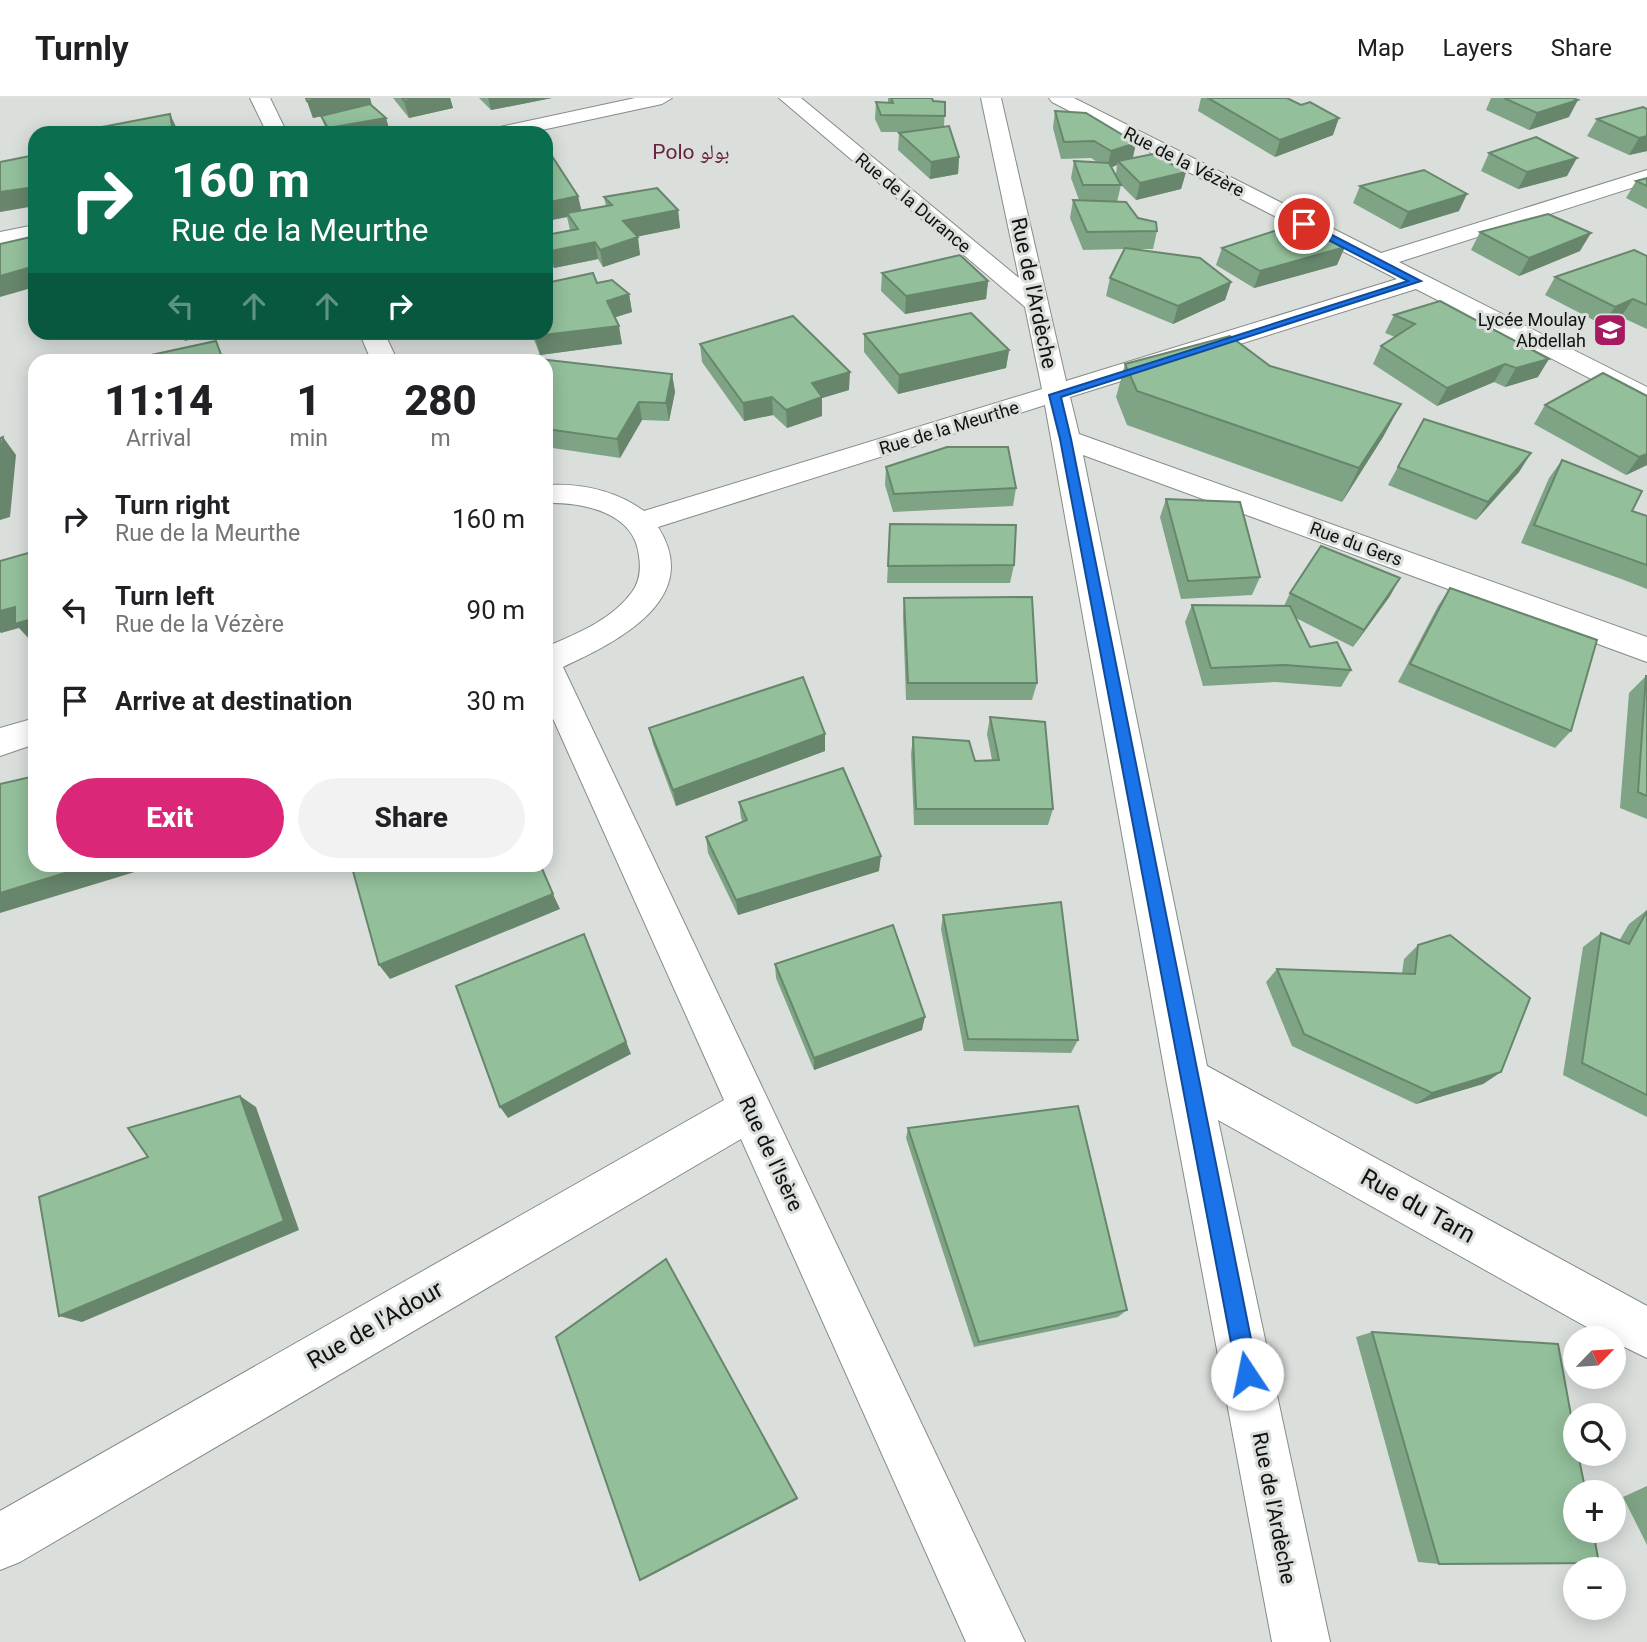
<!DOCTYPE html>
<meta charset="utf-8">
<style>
body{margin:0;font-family:Roboto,"Noto Naskh Arabic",sans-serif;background:#f2f2f2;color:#202124;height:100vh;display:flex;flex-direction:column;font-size:26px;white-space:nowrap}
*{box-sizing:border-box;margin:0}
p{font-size:23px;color:#757577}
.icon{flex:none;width:38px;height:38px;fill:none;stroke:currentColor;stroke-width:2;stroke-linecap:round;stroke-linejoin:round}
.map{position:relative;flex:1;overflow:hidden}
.drawer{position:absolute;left:28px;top:256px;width:525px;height:518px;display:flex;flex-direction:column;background:#fff;border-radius:21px;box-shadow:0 4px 18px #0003}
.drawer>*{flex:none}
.top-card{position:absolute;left:28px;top:28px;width:525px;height:214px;border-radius:21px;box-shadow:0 4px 18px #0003;background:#0b6e4f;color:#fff;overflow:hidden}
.needle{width:46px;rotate:65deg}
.fabs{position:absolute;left:1563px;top:1228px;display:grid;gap:14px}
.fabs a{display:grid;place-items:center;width:63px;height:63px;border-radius:50%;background:#fff;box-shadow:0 4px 18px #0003;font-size:35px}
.pin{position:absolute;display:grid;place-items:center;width:60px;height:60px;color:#fff;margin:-30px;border:4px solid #fff;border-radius:50%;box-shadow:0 2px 7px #0007}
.me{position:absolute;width:77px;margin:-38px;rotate:349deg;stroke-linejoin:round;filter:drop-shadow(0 0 5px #0008)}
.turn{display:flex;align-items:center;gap:24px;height:147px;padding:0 28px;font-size:32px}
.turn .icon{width:91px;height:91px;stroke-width:2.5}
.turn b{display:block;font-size:49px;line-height:60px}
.lanes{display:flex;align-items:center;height:66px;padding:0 28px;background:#0003;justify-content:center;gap:35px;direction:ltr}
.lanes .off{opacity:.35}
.eta{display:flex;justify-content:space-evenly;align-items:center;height:119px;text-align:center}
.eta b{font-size:42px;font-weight:800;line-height:49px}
.action{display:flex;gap:14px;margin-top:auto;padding:14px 28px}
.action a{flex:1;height:80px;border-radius:42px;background:#db2777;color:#fff;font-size:28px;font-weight:800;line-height:80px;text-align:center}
.action a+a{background:#f2f2f2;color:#202124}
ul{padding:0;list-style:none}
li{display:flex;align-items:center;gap:21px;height:91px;padding:0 28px}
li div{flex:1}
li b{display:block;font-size:26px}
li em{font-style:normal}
header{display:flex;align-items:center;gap:42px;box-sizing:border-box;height:98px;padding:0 35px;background:#fff;border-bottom:2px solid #e0e0e0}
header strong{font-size:33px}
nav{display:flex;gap:38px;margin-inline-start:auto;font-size:24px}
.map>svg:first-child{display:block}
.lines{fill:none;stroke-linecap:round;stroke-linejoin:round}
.minor-casing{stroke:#878b87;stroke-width:2}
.minor{fill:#fff;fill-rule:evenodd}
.wall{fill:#7ea485;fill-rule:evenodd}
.shaded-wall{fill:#67866c}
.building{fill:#93bf9b;stroke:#67866c;stroke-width:2}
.route{fill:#1a73e8;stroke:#114b97;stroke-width:2}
.labels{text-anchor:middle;stroke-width:6;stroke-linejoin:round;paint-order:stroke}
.far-street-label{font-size:18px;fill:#101210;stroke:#dbdfdc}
.far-poi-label{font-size:18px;fill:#101210;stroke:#dbdfdc;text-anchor:end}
.far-quarter-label{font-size:21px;fill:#65233f;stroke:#dbdfdc}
.street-label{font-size:21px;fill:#101210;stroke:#dbdfdc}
.near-street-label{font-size:24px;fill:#101210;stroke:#dbdfdc}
</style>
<header>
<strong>Turnly</strong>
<nav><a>Map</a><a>Layers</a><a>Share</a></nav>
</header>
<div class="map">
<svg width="1647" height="1544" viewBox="0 0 1647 1544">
<rect width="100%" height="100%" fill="#dbdfdc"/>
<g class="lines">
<g class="minor-casing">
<g id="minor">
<path d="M250 0H270L287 35H267Z"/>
<path d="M635 0H672L662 6 528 35H490L493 31 500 29Z"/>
<path d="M779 0H801L1019 180 981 0H1001L1066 283 1397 181 1052 4 1049 0H1074L1381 155 1647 72V85L1399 164 1647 289V307L1638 305 1416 191 1070 299 1079 336 1647 539V564L1083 357 1207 968 1647 1208V1260L1614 1244V1241H1608L1218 1022 1330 1544H1272L1166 981 1045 307 658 429C704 501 617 544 563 569L1025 1544H966L741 1041 20 1464 0 1472V1413L724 1002 546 605V549C576 536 612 522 632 494 640 483 641 471 639 458 635 414 582 404 546 405V387C582 385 615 392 644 413L1042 291 1025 209Z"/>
<path d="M35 127V141L0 148V134Z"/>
<path d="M359 234H384L397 262H371Z"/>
<path d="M35 620V646L0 658V630Z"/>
</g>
</g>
<use href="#minor" class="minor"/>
</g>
<g class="wall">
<path d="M306 0H370L372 8 386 20 390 35H327L321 18 313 20Z"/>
<path d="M393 0H450L453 10 409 20Z"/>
<path d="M479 0H552L491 12Z"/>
<path d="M888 0H932L933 3 945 4 944 29 959 59 958 76 930 81 898 52 899 35 906 34H881L875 21 876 4 888 5Z"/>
<path d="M1201 0H1287L1333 37 1275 59 1198 13Z"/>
<path d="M1491 0H1573L1569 19 1529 32 1486 12Z"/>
<path d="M1647 11V53L1629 57 1587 38 1597 21Z"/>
<path d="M1055 13 1136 45 1133 60 1186 74 1181 91 1136 102 1121 87 1117 104 1157 133 1153 151H1134L1231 184 1225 202 1173 226 1106 198 1110 180 1124 151 1083 152 1070 120 1073 102H1079L1071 80 1074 63 1097 64 1091 60 1061 61 1053 30ZM1117 67 1116 76 1112 69Z"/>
<path d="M546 52 578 98 581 112 606 108 604 99 678 112 680 130 637 138 640 157 603 169 598 161 554 170 546 160V137L570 132 567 119 546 123Z"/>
<path d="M1489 55 1567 78 1518 91 1481 73Z"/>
<path d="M1647 80V111L1626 100 1636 83Z"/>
<path d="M1360 88 1459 113 1400 131 1353 105Z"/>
<path d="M1480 134 1580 153 1519 178 1471 152Z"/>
<path d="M1222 150 1337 167 1254 190 1216 167Z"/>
<path d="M1647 158V231L1621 219 1603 227 1545 197 1555 179Z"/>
<path d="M882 175 988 183 986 201 905 216 881 193Z"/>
<path d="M597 185 629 196 632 214 615 219 622 246 540 257 531 234H546Z"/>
<path d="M1440 203 1538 279 1505 289 1494 284 1437 308 1373 266 1381 248 1395 239 1385 235 1394 217Z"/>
<path d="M864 236 1009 252 1006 270 898 296 864 254Z"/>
<path d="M700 246 849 292 822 300V318L787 330 773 317 744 323 702 264Z"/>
<path d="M546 262 672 276 675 294 669 323 642 322 620 360 546 349Z"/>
<path d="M1125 266 1270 268 1401 306 1383 339 1342 404 1127 327 1116 299Z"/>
<path d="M1647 298V367L1626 377 1534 326 1545 307Z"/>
<path d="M1424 321 1531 355 1519 374 1476 422 1388 387Z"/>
<path d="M1562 362 1632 413 1647 418V491L1624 482 1521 445 1549 380Z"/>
<path d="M886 369 1016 390 1013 408 893 414 885 387Z"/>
<path d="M1166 401 1260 479 1252 497 1181 501 1160 419Z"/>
<path d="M890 426 1014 467 1010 485H887Z"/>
<path d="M1450 490 1571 633 1555 650 1398 584 1438 508Z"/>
<path d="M1290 495 1390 498 1353 549 1296 520 1310 549 1351 572 1341 589 1275 584 1203 588 1185 524 1192 507 1284 508Z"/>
<path d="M904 500 1037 585 1032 602H906L903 518Z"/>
<path d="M1646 578H1647V721L1620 710 1629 595Z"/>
<path d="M990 619 1053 711 1048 727H914L911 656 913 639 975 663 992 662 987 636Z"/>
<path d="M649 630 825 653 676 708 653 646Z"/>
<path d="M739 704 879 773 738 817 708 755 706 739 743 724 741 720Z"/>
<path d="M1647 812V1019L1563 977 1583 849 1601 835 1619 843 1629 826Z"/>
<path d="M943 817 1078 942 1071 955 964 953 941 831Z"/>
<path d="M1418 847 1501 974 1483 986 1416 1006 1292 948 1266 884 1277 871 1402 875 1404 861Z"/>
<path d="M775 866 922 932 814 972 776 880Z"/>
<path d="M908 1030 1127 1212 1118 1219 974 1249 906 1040Z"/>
<path d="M1372 1234 1439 1466 1418 1464 1356 1239Z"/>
<path d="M1647 1388V1447L1623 1399Z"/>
</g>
<g class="shaded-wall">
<path d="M323 0H370L372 8 313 20 307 3Z"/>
<path d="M418 0H450L453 10 409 20 404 3Z"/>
<path d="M488 0H552L491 12Z"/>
<path d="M1578 2 1569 19 1529 32 1537 15Z"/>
<path d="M170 16 178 33V35H173Z"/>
<path d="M386 20 390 35H330L328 30Z"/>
<path d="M1339 20 1333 37 1275 59 1280 42Z"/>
<path d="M1647 38V53L1629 57 1639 40Z"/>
<path d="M1136 45 1132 62 1118 63 1117 67 1107 71 1111 53Z"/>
<path d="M959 59 958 76 930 81 931 64Z"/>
<path d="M1577 60 1567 78 1518 91 1527 74Z"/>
<path d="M1186 74 1181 91 1136 102 1140 85Z"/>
<path d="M35 89V108L0 114V94Z"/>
<path d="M1467 96 1459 113 1400 131 1408 114Z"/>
<path d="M578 98 582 115H567V119L546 123V105Z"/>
<path d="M678 112 680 130 626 141 623 123Z"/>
<path d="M1591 135 1580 153 1519 178 1529 160Z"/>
<path d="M638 139 640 157 603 169 600 152Z"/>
<path d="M595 144 598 161 554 170 551 153Z"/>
<path d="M1345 149 1337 167 1254 190 1260 173Z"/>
<path d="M35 168V189L0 199V178Z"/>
<path d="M988 183 986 201 905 216 906 198Z"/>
<path d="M1231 184 1225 202 1173 226 1178 208Z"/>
<path d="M629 196 632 214 610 221 607 203Z"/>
<path d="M1633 201 1621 219 1603 227 1615 209Z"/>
<path d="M619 228 622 246 540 257 535 238Z"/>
<path d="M180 234H220L185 243Z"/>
<path d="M1009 252 1006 270 898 296 899 277Z"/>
<path d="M1549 261 1538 279 1505 289 1516 270Z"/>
<path d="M1505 266 1494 284 1437 308 1447 290Z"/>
<path d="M850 274 849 292 822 300V318L787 330 786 312 812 285Z"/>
<path d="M672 276 675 294 669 323 666 305Z"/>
<path d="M772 299 773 317 744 323 743 305Z"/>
<path d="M639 304 642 322 620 360 617 341Z"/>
<path d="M1401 306 1383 339 1342 404 1359 370Z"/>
<path d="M3 339 16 357 10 419 0 422V362Z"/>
<path d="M1531 355 1519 374 1476 422 1488 404Z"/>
<path d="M1647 356V367L1626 377 1639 359Z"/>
<path d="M1400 480 1390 498 1353 549 1364 532Z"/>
<path d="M15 509 35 520V542L31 543 19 530 1 535 0 534V513Z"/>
<path d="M825 636V653L676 708 673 692Z"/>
<path d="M881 758 879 773 738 817 736 802Z"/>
<path d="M94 766H161L0 815V795Z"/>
<path d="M553 796 560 811 390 881 379 867Z"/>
<path d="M584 836 631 956 508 1020 500 1009Z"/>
<path d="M925 919 922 932 814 972V960Z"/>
<path d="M1501 974 1483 986 1416 1006 1432 995Z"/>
<path d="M240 998 256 1009 299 1132 82 1224 59 1218Z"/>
<path d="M666 1161 798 1401 646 1480 640 1482Z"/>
</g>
<g class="building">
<path d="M306 0H323L307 3Z"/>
<path d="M402 0H418L404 3Z"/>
<path d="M891 0H932L933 3 945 4V18L881 17 876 4 893 5Z"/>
<path d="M1208 0H1287L1301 7 1310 4 1339 20 1280 42Z"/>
<path d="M1504 0H1573L1578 2 1537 15Z"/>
<path d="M370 6 386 20 328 30 321 18Z"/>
<path d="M1643 9 1647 11V38L1639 40 1597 21Z"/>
<path d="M1055 13 1086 15 1136 45 1111 53 1094 43 1064 44Z"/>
<path d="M170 16 173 35H105L102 29Z"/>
<path d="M949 28 959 59 931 64 899 35Z"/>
<path d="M1536 39 1577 60 1527 74 1489 55Z"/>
<path d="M546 52H548L578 98 546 105Z"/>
<path d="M1153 56 1186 74 1140 85 1118 63Z"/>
<path d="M35 57V89L0 94V64Z"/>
<path d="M1074 63 1109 65 1121 87H1083Z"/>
<path d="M1424 72 1467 96 1408 114 1360 88Z"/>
<path d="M1647 80V88L1636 83Z"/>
<path d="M657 90 678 112 623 123 638 139 600 152 595 144 551 153 546 147V137L578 131 567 115 612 107 604 99Z"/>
<path d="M1073 102 1126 104 1138 120 1156 124 1157 133 1087 134Z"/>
<path d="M1548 116 1591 135 1529 160 1480 134Z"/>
<path d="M1302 124 1345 149 1260 173 1222 150Z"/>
<path d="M35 138V168L0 178V146Z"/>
<path d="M1125 150 1200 160 1231 184 1178 208 1110 180Z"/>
<path d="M1634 152 1647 158V207L1633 201 1615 209 1555 179Z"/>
<path d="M960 157 988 183 906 198 882 175Z"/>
<path d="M593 175 597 185 612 182 629 196 607 203 619 228 535 238 534 234H546V185Z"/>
<path d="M1440 203 1549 261 1516 270 1505 266 1447 290 1381 248 1415 226 1394 217Z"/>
<path d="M971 215 1009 252 899 277 864 236Z"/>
<path d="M793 218 850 274 812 285 822 299 786 312 772 299 743 305 700 246Z"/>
<path d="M1230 238 1270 268 1401 306 1359 370 1137 293 1125 266Z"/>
<path d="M216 243 223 262H128Z"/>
<path d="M539 261 672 276 666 305 639 304 617 341 546 331V303L551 296 546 295V262H538Z"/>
<path d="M1603 275 1647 298V356L1639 359 1545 307Z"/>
<path d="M1424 321 1531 355 1488 404 1398 369Z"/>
<path d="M3 339 0 362V340Z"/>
<path d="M947 349H1008L1016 390 894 396 886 369Z"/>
<path d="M1562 362 1642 393 1632 413 1647 418V467L1534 427Z"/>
<path d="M1166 401 1240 404 1260 479 1188 483Z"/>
<path d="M890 426 1016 427 1014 467 888 468Z"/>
<path d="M1321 448 1400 480 1364 532 1290 495Z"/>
<path d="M35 453V520L15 526V509L0 513V463Z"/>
<path d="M1450 490 1597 542 1571 633 1410 566Z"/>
<path d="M1032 499 1037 585H908L904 500Z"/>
<path d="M1192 507 1290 508 1310 549 1337 544 1351 572 1285 567 1211 570Z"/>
<path d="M1646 578H1647V698L1638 694Z"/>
<path d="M803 579 825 636 673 692 649 630Z"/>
<path d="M990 619 1045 624 1053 711H916L913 639 969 643 975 663 999 662Z"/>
<path d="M843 670 881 758 736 802 706 739 747 722 739 704Z"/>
<path d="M35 678V766H94L0 795V686Z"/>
<path d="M351 766H540L553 796 379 867Z"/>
<path d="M1061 804 1078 942 968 941 943 817Z"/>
<path d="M1647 813V997L1582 965 1601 835 1629 846Z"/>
<path d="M893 827 925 919 814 960 775 866Z"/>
<path d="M584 836 626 944 500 1009 456 888Z"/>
<path d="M1450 837 1530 900 1501 974 1432 995 1304 936 1277 871 1415 876 1418 847Z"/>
<path d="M240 998 284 1123 59 1218 39 1099 148 1059 128 1030Z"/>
<path d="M1078 1008 1127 1212 979 1244 908 1030Z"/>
<path d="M666 1161 797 1400 640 1482 556 1239Z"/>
<path d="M1372 1234 1558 1246 1575 1339V1356H1578L1586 1395H1575V1433H1593L1599 1465 1439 1466Z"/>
</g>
<path class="route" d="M1301 124H1307L1421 183 1061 299 1071 341 1258 1276 1255 1283 1247 1286 1240 1283 1237 1276 1060 341 1049 297 1408 183 1301 128Z"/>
<defs>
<g id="school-square" transform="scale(1.75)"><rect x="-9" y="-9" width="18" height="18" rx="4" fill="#a61b60" stroke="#dbdfdc"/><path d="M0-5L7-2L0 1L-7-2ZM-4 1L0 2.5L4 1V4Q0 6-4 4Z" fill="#fff"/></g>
</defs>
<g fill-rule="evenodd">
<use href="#school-square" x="1610" y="232"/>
</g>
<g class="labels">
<g class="far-street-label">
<text transform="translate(1184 64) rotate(27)" y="6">Rue de la Vézère</text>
<text transform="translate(913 105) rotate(40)" y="6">Rue de la Durance</text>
<text transform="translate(949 330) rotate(-17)" y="6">Rue de la Meurthe</text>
<text transform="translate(1356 446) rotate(20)" y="6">Rue du Gers</text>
</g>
<g class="far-poi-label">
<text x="1586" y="228">Lycée Moulay<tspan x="1586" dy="21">Abdellah</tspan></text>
</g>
<g class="far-quarter-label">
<text x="691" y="61">Polo بولو</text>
</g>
<g class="street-label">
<text transform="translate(1034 195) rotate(78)" y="7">Rue de l'Ardèche</text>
<text transform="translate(771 1056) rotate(65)" y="7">Rue de l'Isère</text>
<text transform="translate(1274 1410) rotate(79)" y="7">Rue de l'Ardèche</text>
</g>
<g class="near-street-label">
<text transform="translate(1418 1108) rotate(29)" y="8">Rue du Tarn</text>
<text transform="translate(375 1227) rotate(-30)" y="8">Rue de l'Adour</text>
</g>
</g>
</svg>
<div class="fabs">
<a><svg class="needle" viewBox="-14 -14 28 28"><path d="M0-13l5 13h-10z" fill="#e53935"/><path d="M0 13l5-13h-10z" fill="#757577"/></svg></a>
<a><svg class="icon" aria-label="search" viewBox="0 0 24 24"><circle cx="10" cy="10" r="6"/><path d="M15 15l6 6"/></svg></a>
<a>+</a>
<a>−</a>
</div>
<div class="pin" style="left:1304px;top:126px;background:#d93025"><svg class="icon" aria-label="arrive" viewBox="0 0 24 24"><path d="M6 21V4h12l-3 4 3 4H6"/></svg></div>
<svg class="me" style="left:1247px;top:1276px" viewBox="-20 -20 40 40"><circle r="19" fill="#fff"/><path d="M0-13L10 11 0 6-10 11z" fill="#1a73e8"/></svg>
<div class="top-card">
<div class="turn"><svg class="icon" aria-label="right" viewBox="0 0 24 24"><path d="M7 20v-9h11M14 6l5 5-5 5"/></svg><div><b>160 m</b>Rue de la Meurthe</div></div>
<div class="lanes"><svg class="icon off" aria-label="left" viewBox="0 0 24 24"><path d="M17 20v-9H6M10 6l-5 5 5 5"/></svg><svg class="icon off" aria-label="ahead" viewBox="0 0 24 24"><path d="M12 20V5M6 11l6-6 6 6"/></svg><svg class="icon off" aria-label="ahead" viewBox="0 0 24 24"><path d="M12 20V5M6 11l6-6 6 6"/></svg><svg class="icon" aria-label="right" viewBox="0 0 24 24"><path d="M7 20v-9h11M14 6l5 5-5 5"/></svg></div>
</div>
<section class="drawer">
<div class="eta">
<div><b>11:14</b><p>Arrival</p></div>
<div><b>1</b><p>min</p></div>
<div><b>280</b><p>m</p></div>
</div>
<ul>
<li><svg class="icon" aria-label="right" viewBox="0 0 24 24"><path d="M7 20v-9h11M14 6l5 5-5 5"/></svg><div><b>Turn right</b><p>Rue de la Meurthe</p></div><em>160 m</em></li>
<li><svg class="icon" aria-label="left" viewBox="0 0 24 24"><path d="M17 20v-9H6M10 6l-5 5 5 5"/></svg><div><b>Turn left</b><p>Rue de la Vézère</p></div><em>90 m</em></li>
<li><svg class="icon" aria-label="arrive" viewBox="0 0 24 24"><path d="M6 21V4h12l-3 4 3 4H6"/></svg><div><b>Arrive at destination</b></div><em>30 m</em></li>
</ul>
<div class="action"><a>Exit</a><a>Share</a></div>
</section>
</div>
